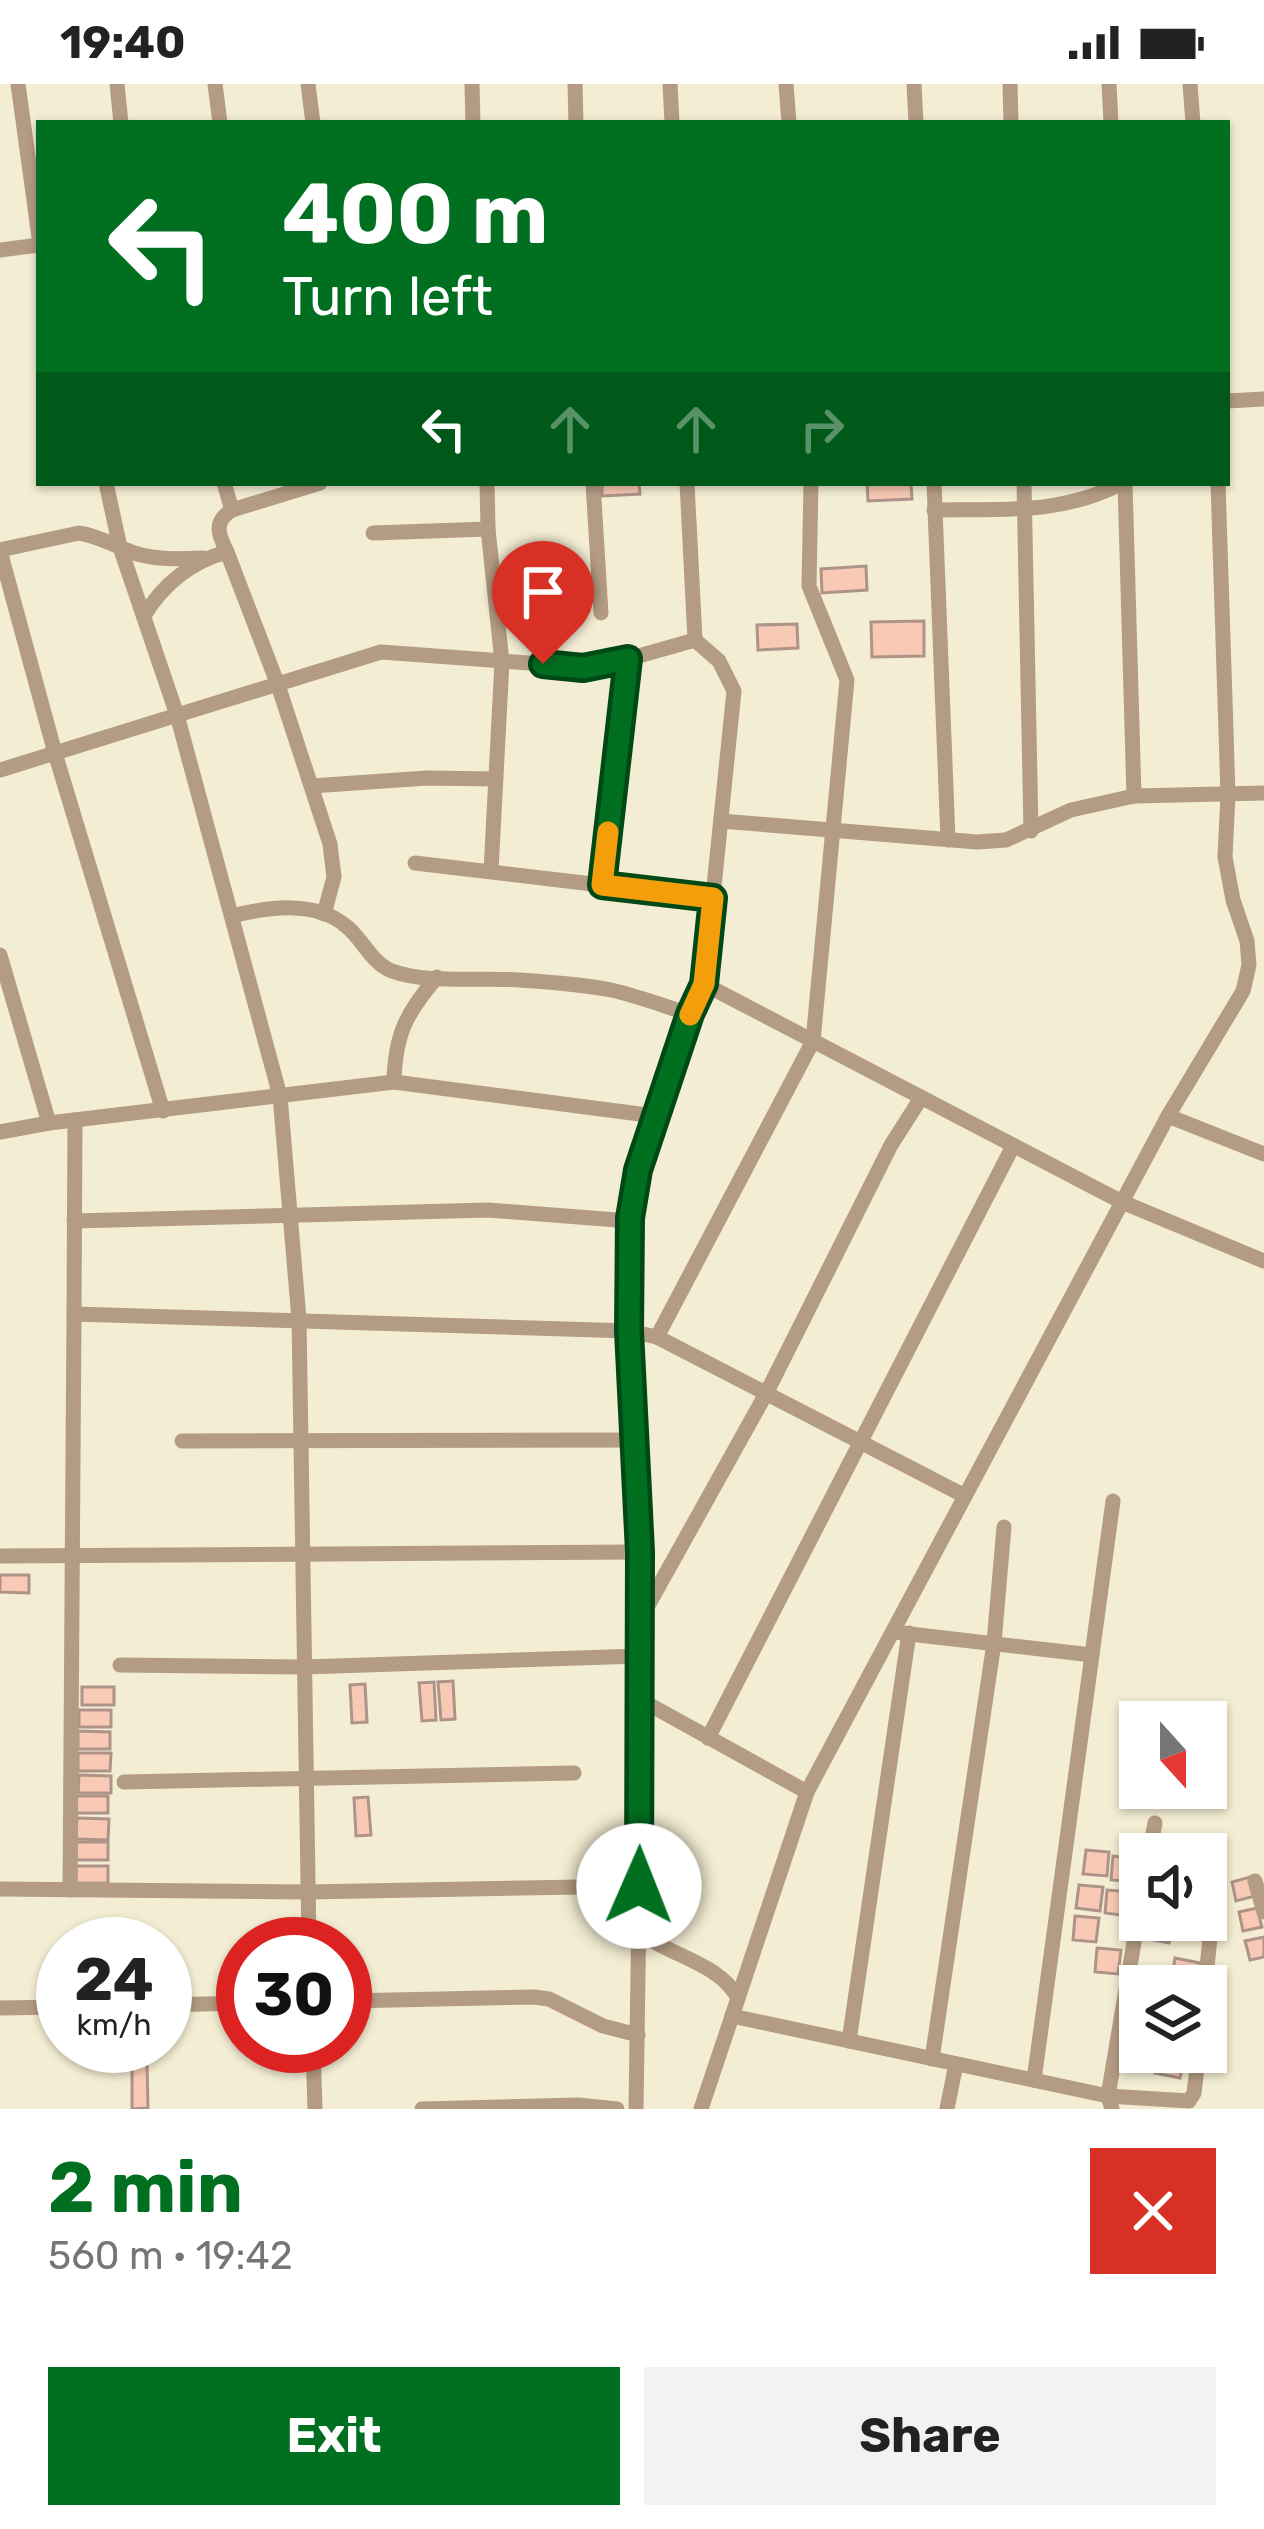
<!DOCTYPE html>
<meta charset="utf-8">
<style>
body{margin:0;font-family:Rubik,sans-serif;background:#f2f2f2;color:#222;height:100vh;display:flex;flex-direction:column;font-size:45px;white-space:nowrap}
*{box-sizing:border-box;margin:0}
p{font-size:39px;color:#767676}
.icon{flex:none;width:66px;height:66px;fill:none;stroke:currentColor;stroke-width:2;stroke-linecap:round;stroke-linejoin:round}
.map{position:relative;height:2025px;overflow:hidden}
.sheet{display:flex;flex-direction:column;background:#fff;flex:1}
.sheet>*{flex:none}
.hud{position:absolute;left:36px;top:36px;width:1194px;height:366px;border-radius:0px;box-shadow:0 3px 9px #0004;background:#006f20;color:#fff;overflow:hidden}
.needle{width:78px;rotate:159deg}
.controls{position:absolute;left:1119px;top:1617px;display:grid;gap:24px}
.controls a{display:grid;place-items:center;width:108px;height:108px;border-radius:0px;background:#fff;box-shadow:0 3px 9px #0004;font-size:60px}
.speed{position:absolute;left:36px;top:1833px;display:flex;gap:24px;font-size:60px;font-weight:700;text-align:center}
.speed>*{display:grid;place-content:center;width:156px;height:156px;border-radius:50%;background:#fff;box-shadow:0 3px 9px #0004;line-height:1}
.speed small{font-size:30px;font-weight:400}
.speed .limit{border:18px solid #d22;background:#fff;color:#111}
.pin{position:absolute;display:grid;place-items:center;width:102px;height:102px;color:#fff;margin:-123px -51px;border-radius:50% 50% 50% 0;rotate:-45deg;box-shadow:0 0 12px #0007}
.pin .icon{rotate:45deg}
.me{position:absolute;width:132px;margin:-66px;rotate:1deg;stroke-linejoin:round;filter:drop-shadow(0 0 9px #0008)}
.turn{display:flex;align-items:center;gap:42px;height:252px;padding:0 48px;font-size:54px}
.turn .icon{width:156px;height:156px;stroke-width:2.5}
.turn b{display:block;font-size:84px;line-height:102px}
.lanes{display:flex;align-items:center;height:114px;padding:0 48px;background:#0003;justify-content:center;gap:60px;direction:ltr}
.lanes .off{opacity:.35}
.round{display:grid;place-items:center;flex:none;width:126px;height:126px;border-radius:0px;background:#f2f2f2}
.headline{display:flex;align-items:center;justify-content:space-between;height:204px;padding:0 48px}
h1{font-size:72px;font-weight:700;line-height:90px;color:#006f20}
.cta{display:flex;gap:24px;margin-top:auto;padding:24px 48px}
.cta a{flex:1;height:138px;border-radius:0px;background:#006f20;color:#fff;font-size:48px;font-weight:700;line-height:138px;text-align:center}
.cta a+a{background:#f2f2f2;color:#222}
.status{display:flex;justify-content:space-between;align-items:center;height:84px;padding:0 60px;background:#fff;direction:ltr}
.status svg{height:33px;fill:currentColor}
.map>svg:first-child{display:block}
.building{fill:#f8c9b4;stroke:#ae9488;stroke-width:3}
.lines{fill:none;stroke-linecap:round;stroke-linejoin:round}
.minor{stroke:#b49b83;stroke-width:15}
.route-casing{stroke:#004815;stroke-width:30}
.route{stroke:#006f20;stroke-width:21}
.slow{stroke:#f59e0b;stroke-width:21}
</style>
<div class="status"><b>19:40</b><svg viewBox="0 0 49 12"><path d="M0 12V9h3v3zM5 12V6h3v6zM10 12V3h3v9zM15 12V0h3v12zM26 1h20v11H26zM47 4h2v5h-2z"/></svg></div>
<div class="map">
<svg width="1264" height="2025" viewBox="0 0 1264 2025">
<rect width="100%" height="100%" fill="#f3edd3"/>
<g class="building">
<path d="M602 399H639L640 410 602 412Z"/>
<path d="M867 399H911L912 415 868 417Z"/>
<path d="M866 482 867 506 822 509 821 485Z"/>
<path d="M924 537V572L872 573 871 538Z"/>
<path d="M797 540 798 564 758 566 757 541Z"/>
<path d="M0 1491H29V1509L0 1508Z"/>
<path d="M453 1597 455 1635 441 1636 438 1598Z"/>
<path d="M434 1598 436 1636 422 1637 419 1599Z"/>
<path d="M365 1600 367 1638 352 1639 350 1601Z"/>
<rect x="82" y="1603" width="32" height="18"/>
<rect x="79" y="1626" width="32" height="17"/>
<path d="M78 1647 110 1648V1665H78Z"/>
<path d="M78 1669H111L110 1687H78Z"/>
<path d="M79 1691 111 1692V1709H78Z"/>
<rect x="76" y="1712" width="32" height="17"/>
<path d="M368 1713 371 1751 356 1752 354 1714Z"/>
<path d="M77 1734 109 1735 108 1756 76 1755Z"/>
<rect x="76" y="1758" width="32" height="18"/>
<path d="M1086 1766 1109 1768 1107 1792 1083 1790Z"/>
<path d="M1113 1772 1137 1775 1135 1798 1111 1796Z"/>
<rect x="76" y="1782" width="32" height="17"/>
<path d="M1250 1793 1255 1812 1236 1817 1232 1798Z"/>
<path d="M1079 1801 1103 1803 1100 1827 1076 1824Z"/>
<path d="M1107 1806 1131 1808 1129 1832 1105 1829Z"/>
<path d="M1257 1824 1262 1843 1243 1847 1239 1828Z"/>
<path d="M1075 1832 1099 1834 1096 1858 1073 1856Z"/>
<path d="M1148 1836 1173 1840 1169 1859 1144 1854Z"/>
<path d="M1181 1836 1206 1837 1203 1856 1178 1852Z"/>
<path d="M1264 1853V1873L1250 1876 1245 1857Z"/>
<path d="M1097 1864 1121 1866 1118 1890 1095 1888Z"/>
<path d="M1175 1874 1200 1879 1196 1898 1172 1894Z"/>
<path d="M1159 1970 1184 1975 1180 1994 1155 1989Z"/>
<path d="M132 1980H147L148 2024 132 2025Z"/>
</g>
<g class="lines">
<g class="minor">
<path d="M18 0 39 153"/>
<path d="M117 0 121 39"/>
<path d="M215 0 220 39"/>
<path d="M308 0 313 39"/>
<path d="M472 0 473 39"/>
<path d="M575 0 576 39"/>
<path d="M670 0 672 39"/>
<path d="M786 0 789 39"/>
<path d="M914 0 916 39"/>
<path d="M1010 0 1011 39"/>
<path d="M1109 0 1111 39"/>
<path d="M1190 0 1193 39"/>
<path d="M0 166 39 161"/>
<path d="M1227 317 1264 315"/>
<path d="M106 399 120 463 177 631 280 1012 299 1235 309 1860"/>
<path d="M224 399 232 426"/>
<path d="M320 399 232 426C213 438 218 450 227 468L278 601 330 760 334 793 324 830"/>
<path d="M487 399 488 445 502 578 491 787"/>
<path d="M593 399 601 529"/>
<path d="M934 399 948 756"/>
<path d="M1024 399 1031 747"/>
<path d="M1125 399 1134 712 1264 709"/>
<path d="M934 426C1002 425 1061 431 1122 399"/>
<path d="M373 449 488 445"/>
<path d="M0 466 79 449C99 452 115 462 134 469 156 476 180 475 203 474"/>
<path d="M0 467 55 669 163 1027"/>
<path d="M144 532C163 500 192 477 227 468"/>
<path d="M628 575 601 801 713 814"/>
<path d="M0 686 381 568 583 583 628 575 695 556"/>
<path d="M311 702 427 694 496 695"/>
<path d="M721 737 977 758 1006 756 1071 726 1134 712"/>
<path d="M415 779 601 801"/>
<path d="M232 832C268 823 315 816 346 842 363 855 371 879 392 887 426 900 482 893 520 896 550 898 582 900 611 906 638 912 664 922 690 930"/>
<path d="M0 871 49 1039"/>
<path d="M704 900 1122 1118 1264 1177"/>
<path d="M394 998C395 951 406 929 437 893"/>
<path d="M1168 1032 1264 1070"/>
<path d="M0 1048 49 1039 394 998 655 1032"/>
<path d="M74 1137 488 1126 630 1137"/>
<path d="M74 1230 75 1036"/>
<path d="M657 1253 813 957 847 596 809 502 811 399"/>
<path d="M182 1357 633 1356"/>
<path d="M0 1472 640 1468"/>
<path d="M641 1534 767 1308 891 1061 921 1014"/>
<path d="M901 1549 1092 1571"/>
<path d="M120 1581 304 1583 640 1572"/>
<path d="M641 1616 807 1708"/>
<path d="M708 1654 1013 1062"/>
<path d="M124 1698 574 1689"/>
<path d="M1149 1770 1155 1739"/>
<path d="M1255 1797 1264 1828"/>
<path d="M0 1805 307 1808 639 1802"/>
<path d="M70 1806 74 1230 629 1247 657 1253 965 1412"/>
<path d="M639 1848C670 1872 719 1879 738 1914"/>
<path d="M1205 1902 1212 1835 1206 1830"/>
<path d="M345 1917 534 1913 549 1915 603 1942 638 1951"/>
<path d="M165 1921 243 1919"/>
<path d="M0 1924 63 1923"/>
<path d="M732 1932 1108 2012 1189 2017 1194 2009 1199 1968"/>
<path d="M849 1957 909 1549"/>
<path d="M313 1962 315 2025"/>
<path d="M932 1975 994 1559 1004 1443"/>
<path d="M1034 1996 1113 1417"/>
<path d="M422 2025 578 2021 617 2025"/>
<path d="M636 2025 641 1688 640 1468 629 1247 630 1134 638 1086 655 1032 704 900 734 607 719 577 695 556 687 399"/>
<path d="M701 2025 807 1708 1168 1032 1243 907 1249 881 1247 857 1233 816 1225 773 1228 710 1218 399"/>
<path d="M947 2025 956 1980"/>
<path d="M1112 2025 1108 2012 1140 1823"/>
</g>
</g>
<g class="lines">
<g class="route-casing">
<path id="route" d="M543 580 583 584 628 575 602 801 713 814 704 900 690 930 638 1086 630 1134 629 1247 640 1468 639 1802"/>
</g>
<use href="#route" class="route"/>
<path class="slow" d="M608 748 602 801 713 814 704 900 690 931"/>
</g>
</svg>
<div class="controls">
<a><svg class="needle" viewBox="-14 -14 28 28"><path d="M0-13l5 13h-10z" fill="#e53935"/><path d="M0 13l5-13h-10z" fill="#767676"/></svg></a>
<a><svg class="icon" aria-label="sound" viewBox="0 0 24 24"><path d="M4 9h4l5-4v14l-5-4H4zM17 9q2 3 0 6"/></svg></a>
<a><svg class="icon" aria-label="layers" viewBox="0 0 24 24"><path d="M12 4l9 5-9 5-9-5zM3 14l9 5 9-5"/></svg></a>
</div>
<div class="speed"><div>24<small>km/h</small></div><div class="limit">30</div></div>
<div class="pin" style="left:543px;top:580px;background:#d93025"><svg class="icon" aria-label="arrive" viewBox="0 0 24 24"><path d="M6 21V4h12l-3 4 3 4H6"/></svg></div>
<svg class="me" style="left:639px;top:1802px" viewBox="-20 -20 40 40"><circle r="19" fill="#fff"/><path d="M0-13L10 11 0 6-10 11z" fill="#006f20"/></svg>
<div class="hud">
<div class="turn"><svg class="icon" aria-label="left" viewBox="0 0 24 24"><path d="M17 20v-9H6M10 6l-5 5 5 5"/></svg><div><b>400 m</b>Turn left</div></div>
<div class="lanes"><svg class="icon" aria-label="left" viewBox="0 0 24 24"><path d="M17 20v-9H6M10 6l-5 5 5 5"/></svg><svg class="icon off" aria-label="ahead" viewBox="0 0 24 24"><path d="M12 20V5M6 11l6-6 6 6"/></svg><svg class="icon off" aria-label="ahead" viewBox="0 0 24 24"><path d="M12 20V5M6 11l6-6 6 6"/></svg><svg class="icon off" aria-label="right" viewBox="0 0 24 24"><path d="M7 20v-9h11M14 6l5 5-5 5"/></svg></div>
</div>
</div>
<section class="sheet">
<div class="headline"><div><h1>2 min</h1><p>560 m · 19:42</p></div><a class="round" style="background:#d93025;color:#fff"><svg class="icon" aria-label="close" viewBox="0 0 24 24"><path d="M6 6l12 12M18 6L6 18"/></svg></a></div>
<div class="cta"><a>Exit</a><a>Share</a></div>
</section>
